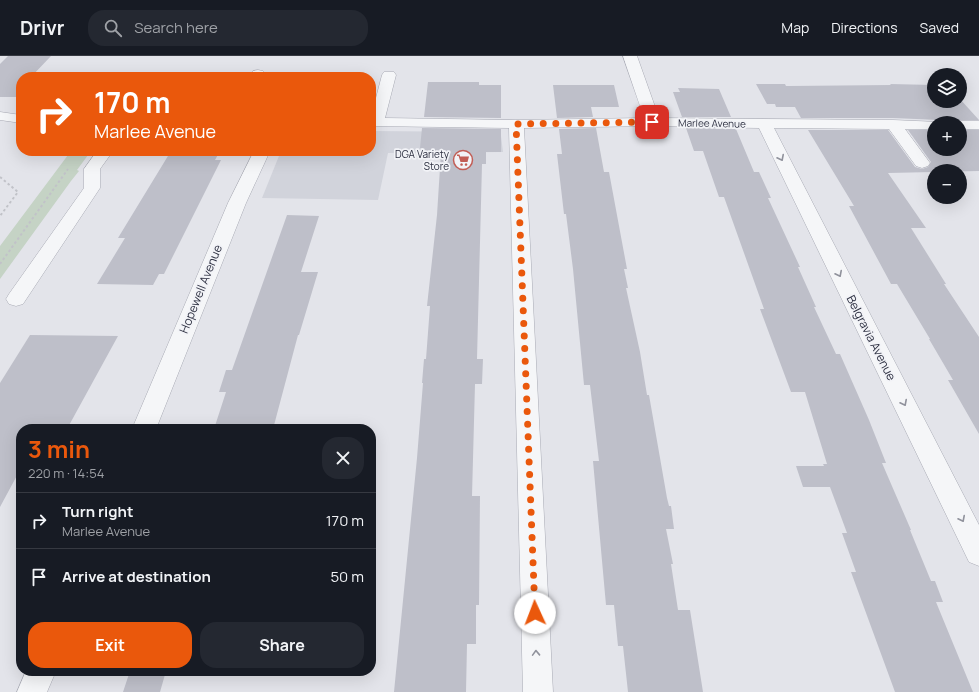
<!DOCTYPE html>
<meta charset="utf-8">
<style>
body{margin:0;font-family:Manrope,sans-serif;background:#242831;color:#f1f3f6;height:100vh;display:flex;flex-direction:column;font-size:15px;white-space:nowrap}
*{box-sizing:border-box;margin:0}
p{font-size:13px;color:#9ea1a6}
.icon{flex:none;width:22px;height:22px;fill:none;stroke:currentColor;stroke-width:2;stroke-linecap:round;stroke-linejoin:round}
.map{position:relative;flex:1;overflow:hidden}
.side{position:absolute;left:16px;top:368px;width:360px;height:252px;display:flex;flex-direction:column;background:#171b24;border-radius:16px;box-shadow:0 4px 16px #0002}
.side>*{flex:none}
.hud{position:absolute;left:16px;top:16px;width:360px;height:84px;border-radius:16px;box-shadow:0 4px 16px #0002;background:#ea580c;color:#fff;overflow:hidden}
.buttons{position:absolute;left:927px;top:12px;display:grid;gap:8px}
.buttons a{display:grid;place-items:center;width:40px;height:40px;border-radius:50%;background:#171b24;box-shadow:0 4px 16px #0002;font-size:20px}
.pin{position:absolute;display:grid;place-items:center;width:34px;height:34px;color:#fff;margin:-17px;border-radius:8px;box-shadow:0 2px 6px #0006}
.me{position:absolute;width:44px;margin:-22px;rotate:358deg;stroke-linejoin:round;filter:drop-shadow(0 0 3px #0008)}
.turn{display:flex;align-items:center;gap:14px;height:84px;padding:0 12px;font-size:18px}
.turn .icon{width:52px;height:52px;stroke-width:2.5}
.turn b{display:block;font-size:28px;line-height:34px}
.round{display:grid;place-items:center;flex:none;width:42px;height:42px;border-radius:16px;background:#242831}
.overview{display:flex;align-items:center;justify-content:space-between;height:68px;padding:0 12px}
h1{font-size:24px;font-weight:700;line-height:30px;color:#ea580c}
.cta{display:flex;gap:8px;margin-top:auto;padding:8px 12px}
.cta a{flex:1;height:46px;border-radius:16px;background:#ea580c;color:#fff;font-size:16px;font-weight:700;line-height:46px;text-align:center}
.cta a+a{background:#242831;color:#f1f3f6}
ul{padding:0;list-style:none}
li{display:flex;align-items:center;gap:12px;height:56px;padding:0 12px;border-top:1px solid #363941}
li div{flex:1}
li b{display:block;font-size:15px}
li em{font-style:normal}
header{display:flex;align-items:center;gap:24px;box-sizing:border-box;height:56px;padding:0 20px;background:#171b24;border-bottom:1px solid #363941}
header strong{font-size:19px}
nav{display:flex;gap:22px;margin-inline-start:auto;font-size:14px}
.search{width:280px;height:36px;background:#242831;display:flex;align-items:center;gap:10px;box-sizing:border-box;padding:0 14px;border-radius:16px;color:#9ea1a6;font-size:15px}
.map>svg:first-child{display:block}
.built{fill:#d1d3db}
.green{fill:#c5d3c5}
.building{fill:#bebfc9}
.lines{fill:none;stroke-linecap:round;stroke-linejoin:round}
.minor-casing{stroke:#a8aab4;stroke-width:1}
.path{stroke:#c1c2c8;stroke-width:2;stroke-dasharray:2.5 2.5;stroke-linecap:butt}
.minor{fill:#f5f6f8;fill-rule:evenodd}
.oneway{stroke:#90929c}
.route{stroke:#ea580c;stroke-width:7;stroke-dasharray:0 12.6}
.labels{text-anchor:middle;stroke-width:3.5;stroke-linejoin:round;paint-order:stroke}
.far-street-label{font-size:10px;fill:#2c2f40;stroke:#f2f3f7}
.far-poi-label{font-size:10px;fill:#2c2f40;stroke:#f2f3f7;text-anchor:end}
.street-label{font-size:12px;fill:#2c2f40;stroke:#f2f3f7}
</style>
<header>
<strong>Drivr</strong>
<div class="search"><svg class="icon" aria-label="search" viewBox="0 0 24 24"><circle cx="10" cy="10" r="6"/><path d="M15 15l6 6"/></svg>Search here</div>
<nav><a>Map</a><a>Directions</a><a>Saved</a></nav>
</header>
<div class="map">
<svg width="979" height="636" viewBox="0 0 979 636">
<rect width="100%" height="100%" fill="#e3e4ea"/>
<path class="built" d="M371 75 491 76 501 80 503 96 388 97 378 144 262 142 281 95H371Z"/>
<path class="green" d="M71 95H91L77 114 79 115 71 125 0 223V190Z"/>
<g class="building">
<path d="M8 0H51L31 21H21V41H0V8Z"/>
<path d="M428 26H479V29H501V62L424 61Z"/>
<path d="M756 28H785L786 30H789L891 29 890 28 934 29V45H960V43L979 64H960L953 67H942L939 64 893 62H801L795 51H776L775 48H767Z"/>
<path d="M553 29H614L619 51H591L593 61 557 62Z"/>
<path d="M678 32 719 33 731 61H682L673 36H680Z"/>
<path d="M422 72 501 73V96H486V108H482L477 303H483L482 328H475L472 440H480L479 549H476V588H467L466 636H394L417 402 423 327H422L424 303H426L430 250H427L437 159 441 96H423V92H420Z"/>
<path d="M596 72 604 116H609L627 213H624L628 232H626L640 296 647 339H649L667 442 669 450H671L674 473H666L673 508H671L678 554H690L703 636H628L623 590H618L614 549H606L593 405H599L590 329H584L573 213 566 158H564L557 98H562L559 73Z"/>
<path d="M686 72 736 73 754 116H759L771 142H768L800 211H798L816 251H814L836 298H840L869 364 886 407H882L911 474H910L931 525H935L943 546H936L973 636H895L851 516H856L842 477H847L830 431H803L796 410H824L823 408H827L805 336H791L760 253H764L724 141H719L703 95H694Z"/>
<path d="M808 74H888L915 111 922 113 928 111 931 106 908 74H934V93H960V74H979V115L888 117 926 172H911L946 228H944L979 281V378L948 324H953L929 283H930L897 228H891L849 150H854Z"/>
<path d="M171 95H220L215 104H221L164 218H159L153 229 97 228 125 182H118Z"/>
<path d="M287 159 319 160 301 216H318L299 279H298L273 373H214L226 336H219L226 314H232Z"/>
<path d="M30 279 118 280 67 373H21V412L0 451V327Z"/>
<path d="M130 615H166L160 636H123Z"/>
</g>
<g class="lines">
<g class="minor-casing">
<g id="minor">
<path d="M623 0H637L659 62 893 64 939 66 940 67H934V73H905L930 107 928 110 922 112 916 110 889 73 774 72 979 469V510L969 506 759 72 653 70 524 72 553 636H523L509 72 371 70V61L382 19 384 16H394L396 19 385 62 516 64 644 62Z"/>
<path d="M258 14 263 15 265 18 263 21H249L253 15Z"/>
<path d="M0 56 21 59V67L0 64Z"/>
<path d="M960 65H979V73H960V67H954Z"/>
<path d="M97 95H113L100 113V132L23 248 16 250 9 248 6 243 9 238 84 132V113Z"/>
<path d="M254 95H270L246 147 156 373H132L228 147Z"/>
<path d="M26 615H56L47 636H17Z"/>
</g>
</g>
<g class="path">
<path d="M0 121 18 136 0 160"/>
<path d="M0 208 68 113"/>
</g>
<use href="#minor" class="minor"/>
</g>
<defs><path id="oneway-chevron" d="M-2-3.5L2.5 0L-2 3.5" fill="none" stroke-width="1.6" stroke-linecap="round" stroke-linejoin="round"/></defs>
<g class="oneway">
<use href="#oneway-chevron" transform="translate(781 102) rotate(63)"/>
<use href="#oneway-chevron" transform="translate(839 218) rotate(63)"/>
<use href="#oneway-chevron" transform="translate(904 347) rotate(63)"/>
<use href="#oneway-chevron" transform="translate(962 463) rotate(63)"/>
<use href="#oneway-chevron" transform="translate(536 597) rotate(-92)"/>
</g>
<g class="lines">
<path class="route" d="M535 557 516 68 652 66"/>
</g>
<defs>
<g id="supermarket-ring" transform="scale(1)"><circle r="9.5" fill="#f2f3f7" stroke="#c25d55" stroke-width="1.5"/><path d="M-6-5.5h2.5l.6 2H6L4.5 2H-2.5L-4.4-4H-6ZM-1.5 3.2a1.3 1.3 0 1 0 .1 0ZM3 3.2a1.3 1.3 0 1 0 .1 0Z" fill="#c25d55"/></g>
</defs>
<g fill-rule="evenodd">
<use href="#supermarket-ring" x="463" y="104"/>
</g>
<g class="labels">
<g class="far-street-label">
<text transform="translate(712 67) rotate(1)" y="4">Marlee Avenue</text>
</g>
<g class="far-poi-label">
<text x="449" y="102">DGA Variety<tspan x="449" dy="12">Store</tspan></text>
</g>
<g class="street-label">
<text transform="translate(201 233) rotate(-68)" y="4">Hopewell Avenue</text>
<text transform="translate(871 282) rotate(63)" y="4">Belgravia Avenue</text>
</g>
</g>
</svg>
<div class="buttons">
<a><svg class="icon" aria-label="layers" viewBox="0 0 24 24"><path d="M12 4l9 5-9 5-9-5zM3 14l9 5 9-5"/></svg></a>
<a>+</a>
<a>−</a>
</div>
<div class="pin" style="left:652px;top:66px;background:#d93025"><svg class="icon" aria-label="arrive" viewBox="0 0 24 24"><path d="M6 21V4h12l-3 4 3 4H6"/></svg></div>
<svg class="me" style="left:535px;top:557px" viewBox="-20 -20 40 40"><circle r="19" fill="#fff"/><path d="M0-13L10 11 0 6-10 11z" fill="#ea580c"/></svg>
<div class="hud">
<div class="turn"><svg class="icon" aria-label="right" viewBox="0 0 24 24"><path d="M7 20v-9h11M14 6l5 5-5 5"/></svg><div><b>170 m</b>Marlee Avenue</div></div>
</div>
<section class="side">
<div class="overview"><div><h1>3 min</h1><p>220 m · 14:54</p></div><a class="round"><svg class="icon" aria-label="close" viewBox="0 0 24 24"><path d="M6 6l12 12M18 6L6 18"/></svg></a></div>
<ul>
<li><svg class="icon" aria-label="right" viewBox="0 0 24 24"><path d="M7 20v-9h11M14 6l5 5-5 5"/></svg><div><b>Turn right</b><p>Marlee Avenue</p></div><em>170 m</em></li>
<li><svg class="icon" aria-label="arrive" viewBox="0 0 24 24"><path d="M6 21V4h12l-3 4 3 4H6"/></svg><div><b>Arrive at destination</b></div><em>50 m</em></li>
</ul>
<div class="cta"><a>Exit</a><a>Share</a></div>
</section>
</div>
